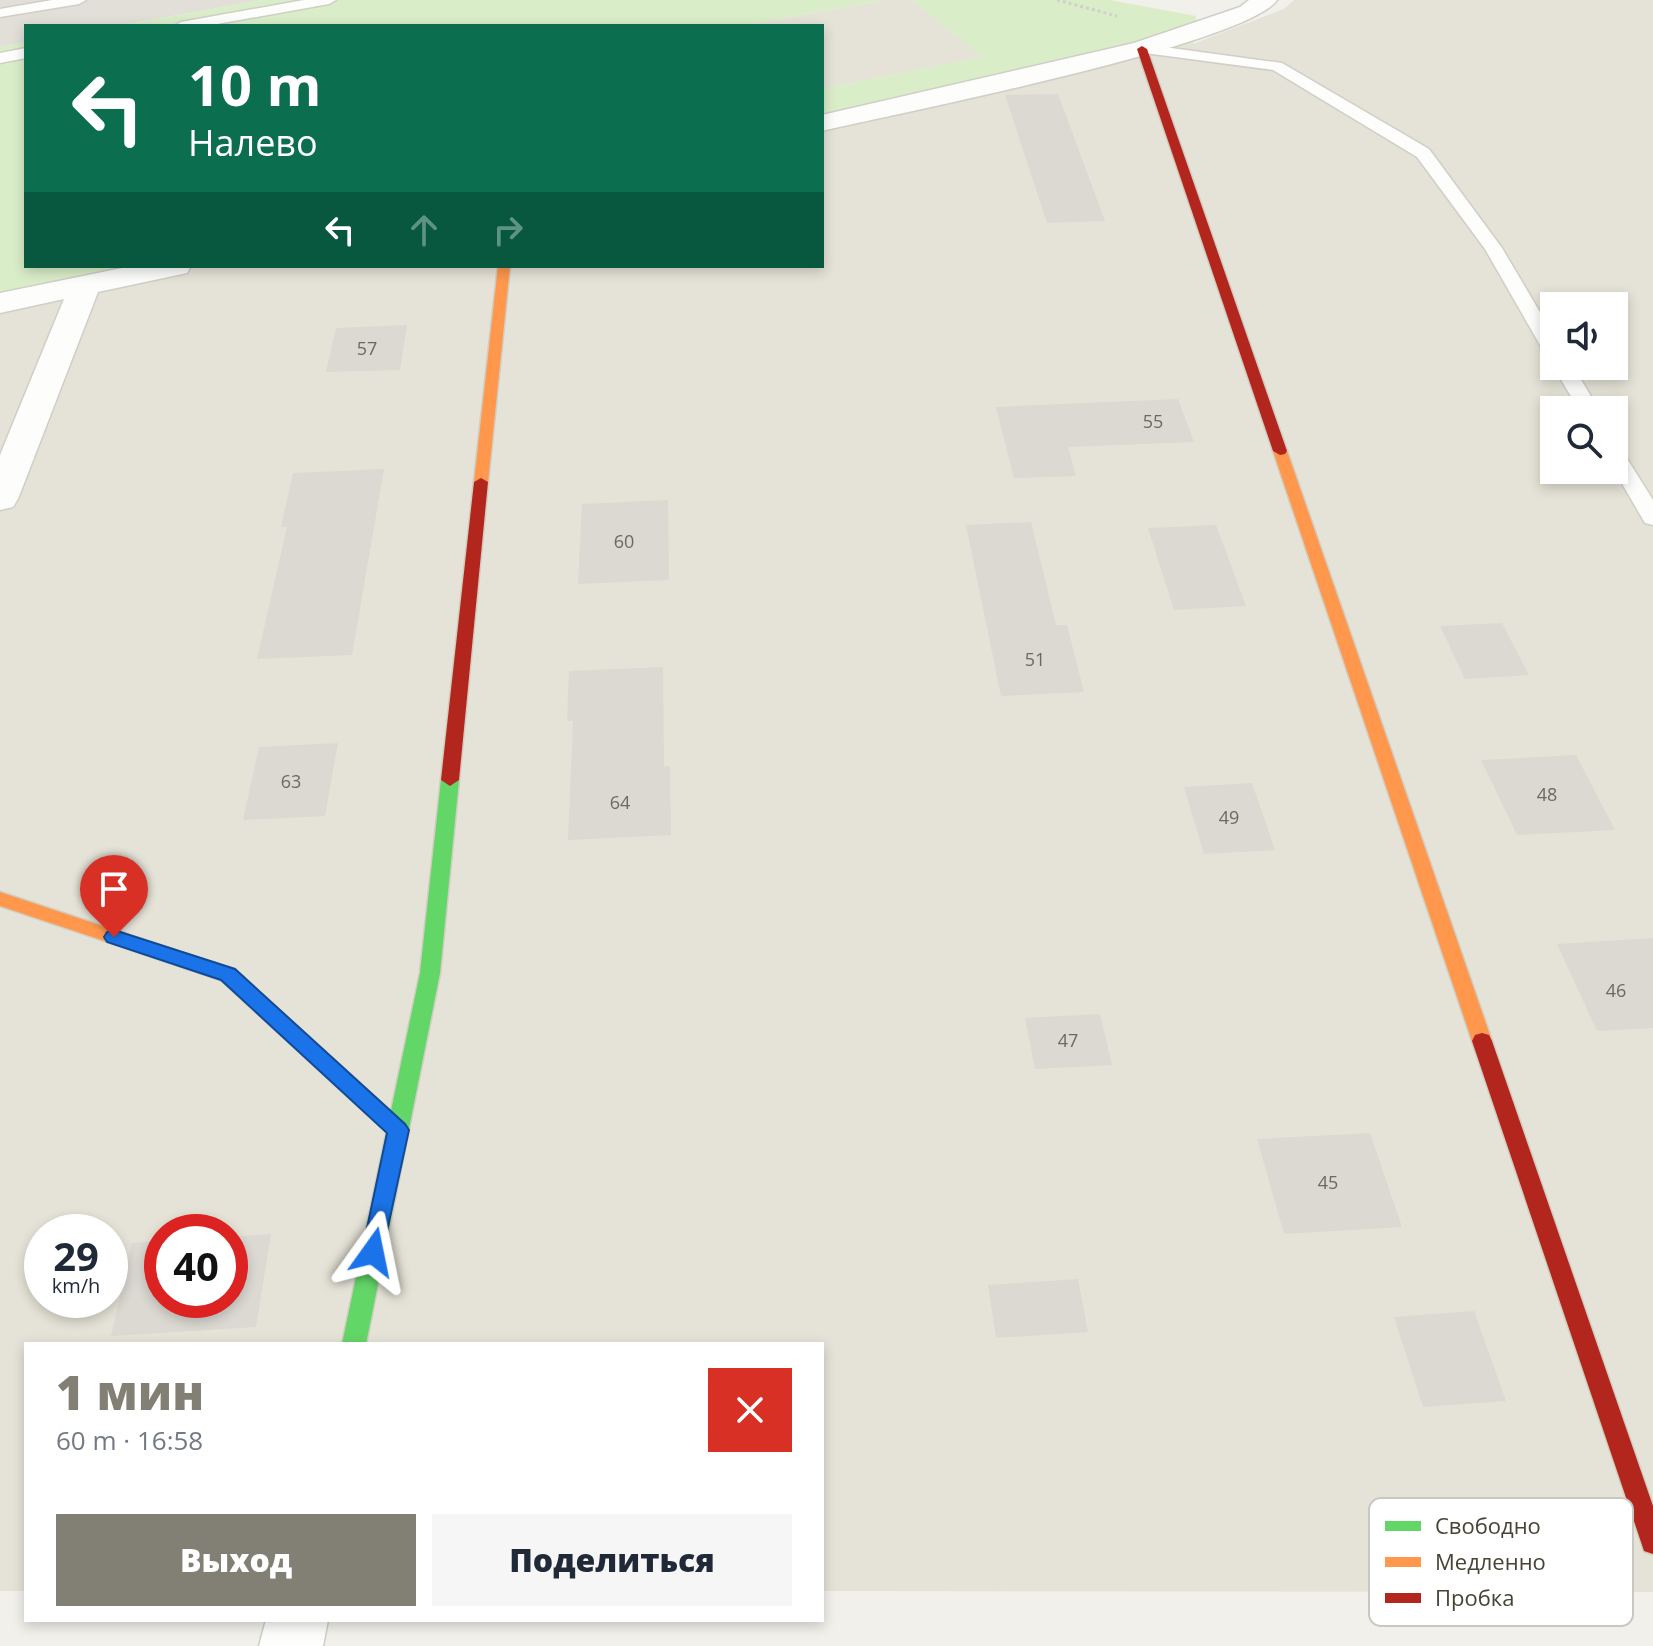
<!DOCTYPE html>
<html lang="ru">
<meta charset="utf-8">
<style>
body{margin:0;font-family:"Open Sans",sans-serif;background:#f6f6f7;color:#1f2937;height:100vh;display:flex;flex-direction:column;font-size:30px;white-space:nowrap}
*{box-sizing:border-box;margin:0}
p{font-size:26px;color:#747a83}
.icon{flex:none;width:44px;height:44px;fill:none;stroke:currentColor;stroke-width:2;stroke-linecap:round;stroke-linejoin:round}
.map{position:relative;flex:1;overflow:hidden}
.details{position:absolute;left:24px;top:1342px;width:800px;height:280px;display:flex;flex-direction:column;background:#fff;border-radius:0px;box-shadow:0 4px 12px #0003}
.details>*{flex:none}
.hud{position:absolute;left:24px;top:24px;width:800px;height:244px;border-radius:0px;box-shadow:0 4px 12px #0003;background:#0b6e4f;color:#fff;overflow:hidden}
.tools{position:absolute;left:1540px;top:292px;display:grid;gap:16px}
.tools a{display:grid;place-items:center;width:88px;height:88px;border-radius:0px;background:#fff;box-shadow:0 4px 12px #0003;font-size:40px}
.speed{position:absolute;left:24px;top:1214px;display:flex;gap:16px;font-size:40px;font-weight:700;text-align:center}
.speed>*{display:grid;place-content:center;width:104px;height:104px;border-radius:50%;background:#fff;box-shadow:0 4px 12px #0003;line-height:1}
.speed small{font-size:20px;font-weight:400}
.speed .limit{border:12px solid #d22;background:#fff;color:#111}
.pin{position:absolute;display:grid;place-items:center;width:68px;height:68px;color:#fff;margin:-82px -34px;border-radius:50% 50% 50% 0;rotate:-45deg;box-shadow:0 0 8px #0007}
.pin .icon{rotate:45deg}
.me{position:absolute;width:88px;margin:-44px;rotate:12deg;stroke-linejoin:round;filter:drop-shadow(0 0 6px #0008)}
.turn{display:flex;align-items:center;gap:28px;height:168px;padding:0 32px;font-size:36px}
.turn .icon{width:104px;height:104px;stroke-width:2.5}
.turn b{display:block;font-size:56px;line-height:68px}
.lanes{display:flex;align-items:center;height:76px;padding:0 32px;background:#0003;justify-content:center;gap:40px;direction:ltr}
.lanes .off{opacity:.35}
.round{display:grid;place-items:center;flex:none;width:84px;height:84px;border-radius:0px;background:#f6f6f7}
.headline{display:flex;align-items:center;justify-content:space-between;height:136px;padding:0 32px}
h1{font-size:48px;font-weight:800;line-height:60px;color:#828074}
.action{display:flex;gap:16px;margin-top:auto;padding:16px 32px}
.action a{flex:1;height:92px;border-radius:0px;background:#828074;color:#fff;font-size:32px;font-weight:800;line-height:92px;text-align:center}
.action a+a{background:#f6f6f7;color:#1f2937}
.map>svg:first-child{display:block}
.residential{fill:#e5e3d7;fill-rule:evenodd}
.industrial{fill:#e1dfd8}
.green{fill:#daedc9}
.building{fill:#dbd9d2}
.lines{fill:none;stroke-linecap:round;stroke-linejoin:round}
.lane-casing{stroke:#cfcec7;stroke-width:3}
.street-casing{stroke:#cfcec7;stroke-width:3}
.fast-casing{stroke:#d1cec1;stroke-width:3}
.slow-casing{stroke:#d1cec1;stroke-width:3}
.jam-casing{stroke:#d1cec1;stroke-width:3}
.path{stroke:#d1d0ca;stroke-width:3;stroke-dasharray:3 3;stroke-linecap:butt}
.lane{fill:#fdfdfc;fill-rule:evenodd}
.street{fill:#fdfdfc;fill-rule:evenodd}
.fast{fill:#63d668;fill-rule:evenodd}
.slow{fill:#ff974d;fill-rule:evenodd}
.jam{fill:#b3261e;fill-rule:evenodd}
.route{fill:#1a73e8;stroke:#114b97;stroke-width:2}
.labels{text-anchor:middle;stroke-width:6;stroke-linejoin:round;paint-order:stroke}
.number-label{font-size:18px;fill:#6d695d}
.key{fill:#fff;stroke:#c8c7c2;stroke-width:2}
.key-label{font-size:22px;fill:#474335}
</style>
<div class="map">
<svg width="1653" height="1646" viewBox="0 0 1653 1646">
<rect width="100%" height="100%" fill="#f1f0ea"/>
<g class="residential">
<path d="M884 0H912L983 57 822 89V26H740Z"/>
<path d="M1294 0H1653V1592L822 1591V1344H26V1591H0V308L189 266H822V126L1193 44 1284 9ZM1554 306H1614V366H1554ZM1554 410H1614V470H1554ZM42 1232H110V1300H42ZM162 1232H230V1300H162Z"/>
</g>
<path class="industrial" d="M0 0H262L117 26H26V42L0 47Z"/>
<g class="green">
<path d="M262 0H884L740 26H117Z"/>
<path d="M912 0H1110L1196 16 1193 44 822 126V89L982 57Z"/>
<path d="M26 42V266H189L0 308V47Z"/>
</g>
<g class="building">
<path d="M1058 94 1105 221 1047 223 1005 95Z"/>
<path d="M407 325 400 370 326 372 336 328Z"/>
<path d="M1178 399 1194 442 1068 447 1076 476 1014 478 996 407Z"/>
<path d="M384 469 352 655 257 659 287 527H281L293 473Z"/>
<path d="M668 500 669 580 578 584 582 504Z"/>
<path d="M1031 522 1056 625H1067L1084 692 1001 696 966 525Z"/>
<path d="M1216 525 1246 606 1174 610 1148 528Z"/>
<path d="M1502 623 1529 675 1465 679 1440 626Z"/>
<path d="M663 667 664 767 670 766 671 835 568 840 573 721H567L569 671Z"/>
<path d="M338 743 325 816 243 820 259 747Z"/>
<path d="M1576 755 1615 830 1517 835 1481 760Z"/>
<path d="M1252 783 1275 850 1204 854 1184 787Z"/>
<path d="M1653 938V1028L1597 1031 1557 944Z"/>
<path d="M1100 1014 1112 1065 1035 1069 1025 1018Z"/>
<path d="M1370 1133 1402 1227 1284 1234 1257 1139Z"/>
<path d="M271 1234 256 1327 111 1336 132 1243 162 1241V1300H230V1237Z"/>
<path d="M1078 1279 1088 1332 996 1338 988 1285Z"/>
<path d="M1474 1311 1506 1401 1423 1407 1394 1317Z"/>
</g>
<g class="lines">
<g class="lane-casing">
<g id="lane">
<path d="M52 0H86L79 4 0 17V9Z"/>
<path d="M304 0H336L329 4 206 26H174L181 22Z"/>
<path d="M1142 44 1282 63 1429 149 1502 248 1554 336V358L1544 352 1485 249 1417 157 1273 70 1137 52 1134 49Z"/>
<path d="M26 48V58L0 63V53Z"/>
<path d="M1553 366H1573L1599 410H1579Z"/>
<path d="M1614 447 1621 449 1653 500V525L1645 523 1614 470Z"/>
</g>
</g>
<g class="street-casing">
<g id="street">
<path d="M1249 0H1277C1246 45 894 114 822 131V115L1134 43 1240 7Z"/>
<path d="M132 266H191L187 273 98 292 18 499 13 507 0 510V455L64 299 0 313V293Z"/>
<path d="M266 1620H328L323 1646H259Z"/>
</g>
</g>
<g class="fast-casing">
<path id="fast" d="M450 774 459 780 440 973 366 1344H342L420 973 441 780Z"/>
</g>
<g class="slow-casing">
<g id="slow">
<path d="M498 266H510L488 482 481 486 474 482Z"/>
<path d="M1280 447 1287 451 1492 1041 1489 1047 1482 1049 1475 1047 1472 1041 1273 451Z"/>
<path d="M0 892 235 970 405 1124 408 1130 405 1136 398 1139 391 1136 221 980 0 906Z"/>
</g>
</g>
<g class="jam-casing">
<g id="jam">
<path d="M1142 46 1147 49 1287 451 1285 454 1280 455 1273 451 1137 49Z"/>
<path d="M481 478 488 482 459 780 450 786 441 780 474 482Z"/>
<path d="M1482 1033 1489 1035 1492 1041 1653 1506V1554L1644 1551 1641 1542 1472 1041 1475 1035Z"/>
</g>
</g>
<path class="path" d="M1057 0 1117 16"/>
<use href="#lane" class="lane"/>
<use href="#street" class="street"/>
<use href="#fast" class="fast"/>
<use href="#slow" class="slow"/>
<use href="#jam" class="jam"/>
</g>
<path class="route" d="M114 930 235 969 405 1124 409 1130 381 1259 373 1262 365 1259 362 1252 387 1133 221 980 107 942 104 937 107 932Z"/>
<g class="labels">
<g class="number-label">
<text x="367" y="355">57</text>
<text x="1153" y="428">55</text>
<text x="624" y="548">60</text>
<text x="1035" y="666">51</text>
<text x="291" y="788">63</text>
<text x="1547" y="801">48</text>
<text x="620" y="809">64</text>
<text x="1229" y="824">49</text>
<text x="1616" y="997">46</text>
<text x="1068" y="1047">47</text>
<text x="1328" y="1189">45</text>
</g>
</g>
<rect x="1369" y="1498" width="264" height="128" rx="12" class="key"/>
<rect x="1385" y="1521" width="36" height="10" fill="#63d668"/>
<rect x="1385" y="1557" width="36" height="10" fill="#ff974d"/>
<rect x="1385" y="1593" width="36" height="10" fill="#b3261e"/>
<g class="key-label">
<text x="1435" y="1534">Свободно</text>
<text x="1435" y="1570">Медленно</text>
<text x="1435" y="1606">Пробка</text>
</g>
</svg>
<div class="tools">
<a><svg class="icon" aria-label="sound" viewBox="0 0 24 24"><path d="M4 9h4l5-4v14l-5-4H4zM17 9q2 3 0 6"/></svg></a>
<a><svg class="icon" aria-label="search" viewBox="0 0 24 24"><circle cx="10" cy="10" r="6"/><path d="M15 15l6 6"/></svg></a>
</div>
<div class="speed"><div>29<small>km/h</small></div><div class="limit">40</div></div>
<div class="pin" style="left:114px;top:937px;background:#d93025"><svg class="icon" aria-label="arrive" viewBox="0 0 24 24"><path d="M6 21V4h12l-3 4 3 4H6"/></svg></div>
<svg class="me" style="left:373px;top:1252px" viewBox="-20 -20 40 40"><path d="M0-17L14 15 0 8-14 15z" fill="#1a73e8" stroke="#fff" stroke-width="4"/></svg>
<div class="hud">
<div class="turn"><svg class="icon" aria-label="left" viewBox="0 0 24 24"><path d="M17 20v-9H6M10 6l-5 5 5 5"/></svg><div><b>10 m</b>Налево</div></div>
<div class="lanes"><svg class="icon" aria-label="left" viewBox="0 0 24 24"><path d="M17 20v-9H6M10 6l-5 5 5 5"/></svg><svg class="icon off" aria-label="ahead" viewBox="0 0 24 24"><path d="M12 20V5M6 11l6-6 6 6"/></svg><svg class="icon off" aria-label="right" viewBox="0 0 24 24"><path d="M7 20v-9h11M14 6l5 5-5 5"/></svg></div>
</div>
<section class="details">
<div class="headline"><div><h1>1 мин</h1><p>60 m · 16:58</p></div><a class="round" style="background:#d93025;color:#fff"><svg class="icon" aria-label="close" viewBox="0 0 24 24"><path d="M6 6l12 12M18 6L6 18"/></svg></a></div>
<div class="action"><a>Выход</a><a>Поделиться</a></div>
</section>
</div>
